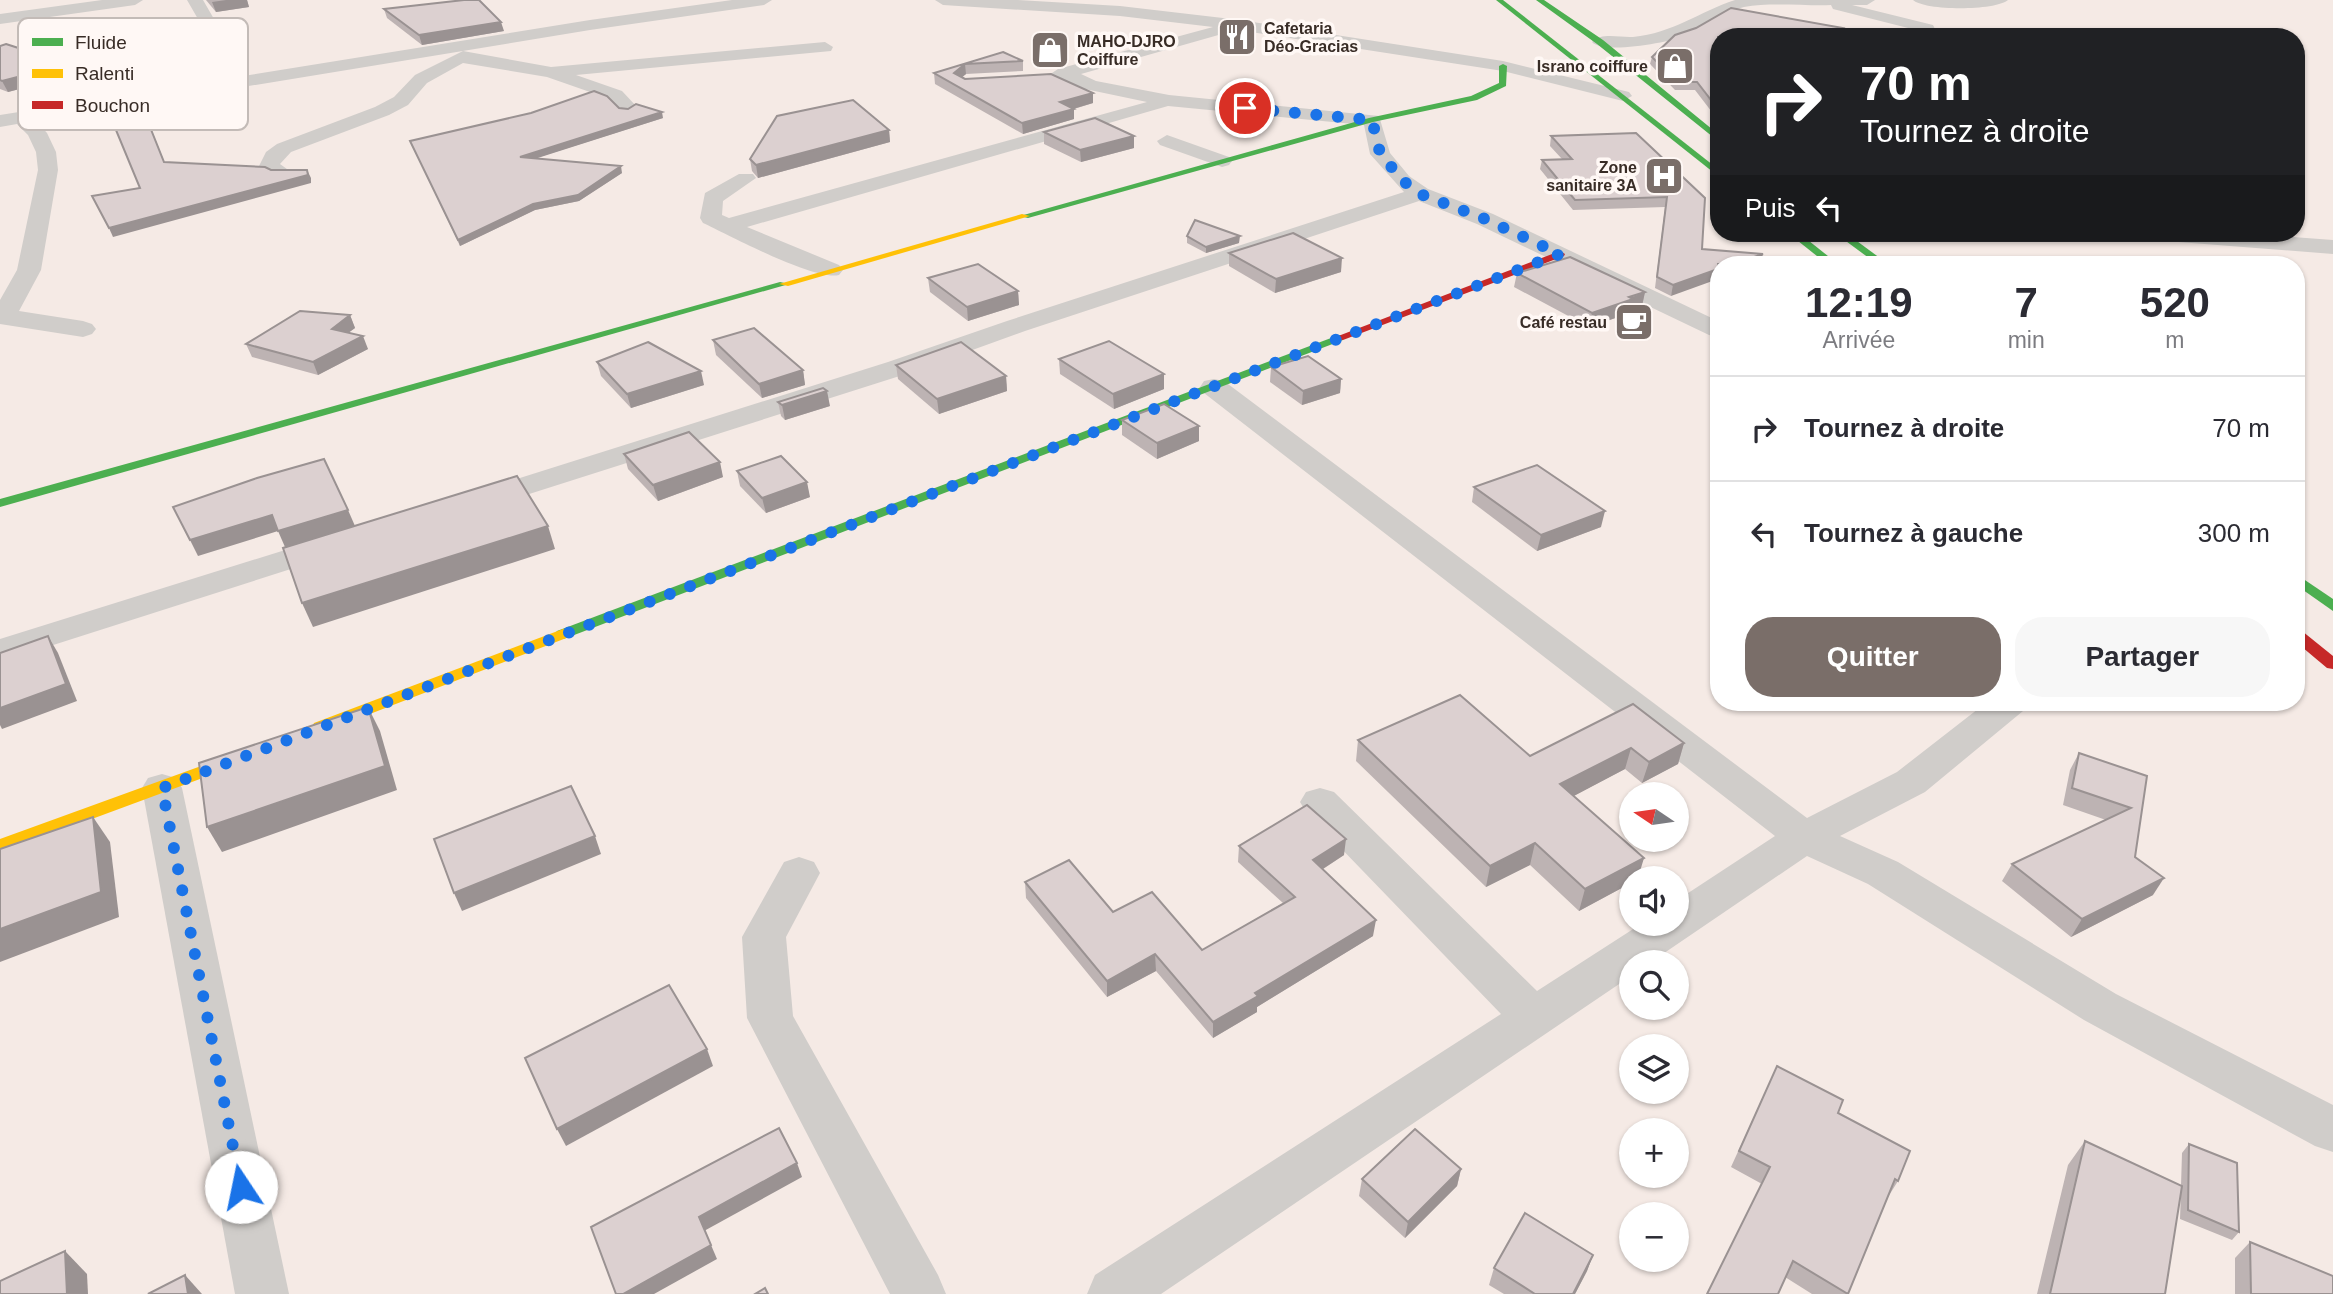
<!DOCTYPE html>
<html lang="fr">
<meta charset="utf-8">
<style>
body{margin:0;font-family:Arial,sans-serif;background:#f7f7f7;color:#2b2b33;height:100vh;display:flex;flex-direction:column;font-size:26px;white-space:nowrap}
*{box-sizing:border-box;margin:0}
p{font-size:23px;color:#7c7c81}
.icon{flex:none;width:38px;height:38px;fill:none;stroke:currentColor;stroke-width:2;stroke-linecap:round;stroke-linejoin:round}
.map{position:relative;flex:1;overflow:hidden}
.panel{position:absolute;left:1710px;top:256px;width:595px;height:455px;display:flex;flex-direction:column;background:#fff;border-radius:28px;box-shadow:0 2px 5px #0004}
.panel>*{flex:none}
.hud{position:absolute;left:1710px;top:28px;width:595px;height:214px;border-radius:28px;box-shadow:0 2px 5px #0004;background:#202124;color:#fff;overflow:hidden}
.needle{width:46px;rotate:283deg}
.fabs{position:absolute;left:1619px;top:782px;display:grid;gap:14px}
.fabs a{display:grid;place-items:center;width:70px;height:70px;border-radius:50%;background:#fff;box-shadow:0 2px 5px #0004;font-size:35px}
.pin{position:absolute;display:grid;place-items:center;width:60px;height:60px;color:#fff;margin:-30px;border:4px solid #fff;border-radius:50%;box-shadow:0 2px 7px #0007}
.me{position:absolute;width:77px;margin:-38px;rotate:349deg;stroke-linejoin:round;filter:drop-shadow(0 0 5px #0008)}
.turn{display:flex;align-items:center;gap:24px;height:147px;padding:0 35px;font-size:32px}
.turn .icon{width:91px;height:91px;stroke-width:2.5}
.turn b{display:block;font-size:49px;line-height:60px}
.then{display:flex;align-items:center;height:66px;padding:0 35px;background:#0003;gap:14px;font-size:26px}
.eta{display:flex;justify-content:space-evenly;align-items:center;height:119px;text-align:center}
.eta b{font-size:42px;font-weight:700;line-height:49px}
.cta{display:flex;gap:14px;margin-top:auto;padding:14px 35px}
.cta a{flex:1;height:80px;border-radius:28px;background:#7a6e69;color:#fff;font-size:28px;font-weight:700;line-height:80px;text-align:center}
.cta a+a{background:#f7f7f7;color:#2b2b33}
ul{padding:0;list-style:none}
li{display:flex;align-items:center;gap:21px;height:105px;padding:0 35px;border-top:2px solid #e1e1e2}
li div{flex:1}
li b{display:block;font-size:26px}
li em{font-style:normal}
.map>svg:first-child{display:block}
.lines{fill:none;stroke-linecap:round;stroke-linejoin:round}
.street{fill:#d0cdca;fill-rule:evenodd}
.fast{fill:#4caf50;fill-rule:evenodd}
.slow{fill:#ffc107;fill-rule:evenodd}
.jam{fill:#c62828;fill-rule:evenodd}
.wall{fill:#bdb3b3}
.shaded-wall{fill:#9a9292}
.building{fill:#dcd0d0;stroke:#9a9292;stroke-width:2}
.route{stroke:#1a73e8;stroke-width:12;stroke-dasharray:0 21.6}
.labels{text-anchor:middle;stroke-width:7;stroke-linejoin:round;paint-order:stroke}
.far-poi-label{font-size:16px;font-weight:bold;fill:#382c26;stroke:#fff8f5;text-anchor:end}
.key{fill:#fff8f5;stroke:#c3bbb7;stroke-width:2}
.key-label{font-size:19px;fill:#382c26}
</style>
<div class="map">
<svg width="2333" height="1294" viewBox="0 0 2333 1294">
<rect width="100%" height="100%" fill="#f5eae5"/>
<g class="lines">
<g class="street">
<path d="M102 0H143L135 5 0 24V14Z"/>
<path d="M187 0H203L225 38 237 77 590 20 732 0H772L764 5 590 30 36 121 47 133 56 152 58 170 41 270 19 311 83 321 92 324 96 329 92 334 83 337 0 324V300L17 270 38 170 36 152 28 135 17 124 0 127V115L220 80 209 38Z"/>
<path d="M935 0H1018L1120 6 1240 20 1503 61 1629 92 1632 96 1623 101 1503 71 1231 29 1229 32 1081 74 1096 81 1169 95 1379 116 1390 153 1409 176 1428 189 1493 214 1718 321V337L1709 335 1477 224 1419 201 1025 331 906 374 488 507 477 510 466 507 462 501 466 495 888 362 1007 321 1404 192 1370 154 1364 125 1168 106 747 227 839 265 843 270 839 275C814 281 729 235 703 223L700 218 705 193 739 174H753L756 178 723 201 722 215 729 218 1147 102 1085 89 1063 79H1052L1049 75 1058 69 1213 27 1120 16 943 5Z"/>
<path d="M1735 0H1875L1867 5H1852L1933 25 1939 37H1923L1920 31 1833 9 1831 5C1805 6 1769 2 1744 7 1722 12 1706 28 1686 36 1669 42 1604 55 1592 42 1601 32 1621 38 1633 37 1673 33 1699 12 1735 0Z"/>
<path d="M1913 0H2008C1995 11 1925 11 1913 0Z"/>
<path d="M825 42 833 47 831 51 576 75 622 91 637 107 628 113 621 111 610 99 547 77 463 63 427 83 408 105 389 115 291 152 280 164 291 172 288 176H274L259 166 266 152 277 144 375 107 394 97 415 75 463 51 551 67Z"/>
<path d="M1167 135 1229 157 1232 161 1229 165 1222 167 1160 145 1157 141Z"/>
<path d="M2142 233H2237L2333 240V254L2153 240 2145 238Z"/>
<path d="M1214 379 1224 381 1807 818 1897 772 1987 702H2028L2023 711 1925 792 1840 836 1898 862 2116 994 2333 1105V1152L2315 1146 2084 1020 1868 884 1807 856 1651 962H1631V976L1161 1294H1087L1095 1275 1501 1014 1306 812 1300 802 1306 792 1320 788 1334 792 1537 991 1641 924H1676V901L1775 836 1204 393 1200 387 1204 381Z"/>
<path d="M330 536 341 539 346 546 341 553 0 662V639Z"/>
<path d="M162 774 176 778 182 788 289 1294H235L142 788 148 778Z"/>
<path d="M799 857 814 862 820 873 786 937 793 1016 938 1275 946 1294H890L747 1018 742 937 784 862Z"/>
</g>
<g class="fast">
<path d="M1496 0H1503L1718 169V176Z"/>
<path d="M1536 0H1544L1603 40 1718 134V141L1597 44Z"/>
<path d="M1503 64 1507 66 1506 86 1477 100 1373 122 1028 218 1020 216 1369 118 1471 96 1499 83V66Z"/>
<path d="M1788 233H1799L1838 264H1827Z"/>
<path d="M1835 233H1846L1888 264H1877Z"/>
<path d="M780 282 789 284 0 507V499Z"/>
<path d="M1339 335 1343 336V340L569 637 563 639 555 634 557 631Z"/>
<path d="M2296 574 2333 599V611L2296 585Z"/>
</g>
<g class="slow">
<path d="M1022 214 1030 216 788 286 779 284Z"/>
<path d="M563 629 569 631 571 634 569 637 326 731 320 733 312 727 314 723Z"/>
<path d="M248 749 254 751 257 755 254 759 0 853V839Z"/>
</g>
<g class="jam">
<path d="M1560 251 1565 254 1564 256 1343 340 1333 338Z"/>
<path d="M2296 629 2302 631 2333 656V669L2327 668 2296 642Z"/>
</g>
</g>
<g class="wall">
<path d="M206 0H247L249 7 216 12Z"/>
<path d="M1731 8 1843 28 1841 35 1839 37H1718V120L1695 90H1675L1650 64 1652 57 1675 35 1696 28Z"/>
<path d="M384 9 504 31 422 45 387 18Z"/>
<path d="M0 46 68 64 73 75 8 92 0 89Z"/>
<path d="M1003 52 1023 61V71L966 74 962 77 965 79 1093 93V103L1074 109V119L1023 134 935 84 934 73Z"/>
<path d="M619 108 663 118 536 158 622 173 579 201 535 210 460 246 410 141Z"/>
<path d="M889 130 890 142 758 178 752 171 750 159Z"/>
<path d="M1044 132 1134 136V148L1081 162 1044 144Z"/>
<path d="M1551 136 1705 198 1671 296 1655 288 1665 207 1573 210 1540 169 1542 160 1562 159 1550 146Z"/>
<path d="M1187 236 1239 243 1206 253 1187 243Z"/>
<path d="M1229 253 1341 272 1275 293 1229 266Z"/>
<path d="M1517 273 1645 292 1642 306 1631 309 1630 313 1589 327 1514 287Z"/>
<path d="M928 278 1018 291 1019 305 968 321 930 292Z"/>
<path d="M350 315 355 328 348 333 368 349 318 375 252 357 246 344Z"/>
<path d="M713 340 803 370 805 385 762 398 716 355Z"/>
<path d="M1059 359 1164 374V389L1114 409 1060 374Z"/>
<path d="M597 362 704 385 631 408 601 376Z"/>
<path d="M896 365 1006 376 1007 391 939 414 898 379Z"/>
<path d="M1271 367 1341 379 1340 393 1302 405 1270 382Z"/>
<path d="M778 402 830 406 785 420 781 416Z"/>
<path d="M1122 420 1199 441 1157 459 1122 435Z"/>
<path d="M624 454 723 477 658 501 628 469Z"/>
<path d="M737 471 810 497 766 513 740 486Z"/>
<path d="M1474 487 1601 527 1537 551 1472 502Z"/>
<path d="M1358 740 1530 756 1684 743 1678 764 1642 783 1625 769 1573 796 1631 878V883L1579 911 1530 865 1486 887 1356 761Z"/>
<path d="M2079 753 2147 776 2135 857 2153 895 2071 937 2002 881 2012 864 2106 820 2063 805 2070 770Z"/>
<path d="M1239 846 1344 855 1323 869 1373 936 1257 1007V1012L1213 1038 1156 971 1107 997 1026 898 1025 882 1113 912 1202 950 1283 903 1238 862Z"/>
<path d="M1777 1066 1838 1113 1898 1181 1888 1197 1848 1294H1812L1785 1277 1762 1184 1731 1167Z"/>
<path d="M2085 1141 2181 1186 2182 1153 2189 1144 2239 1232 2232 1240 2180 1219 2181 1192 2165 1294H2037L2068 1165Z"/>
<path d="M1461 1169 1457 1186 1405 1238 1359 1196 1362 1179Z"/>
<path d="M2250 1242 2333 1294H2235V1258Z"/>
<path d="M1593 1255 1587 1271 1575 1294H1504L1489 1285 1494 1268Z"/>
</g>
<g class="shaded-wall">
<path d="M226 0H247L249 7 216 12 212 2Z"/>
<path d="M501 22 504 31 422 45 419 35Z"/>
<path d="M1843 28 1841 35 1839 37H1830Z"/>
<path d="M68 64 73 75 8 92 2 81Z"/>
<path d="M965 64 966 74 955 83 954 73Z"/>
<path d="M1093 93V103L1066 111 1074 109V119L1023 134 1022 123 1060 102Z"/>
<path d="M662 112 663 118 522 163 520 157Z"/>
<path d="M889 130 890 142 758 178 756 165Z"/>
<path d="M1134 136V148L1081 162 1080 150Z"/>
<path d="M621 166 622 173 579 201 535 210 460 246 458 240 533 204Z"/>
<path d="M307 170 311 178V183L113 237 109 228Z"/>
<path d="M1240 236 1239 243 1206 253V247Z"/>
<path d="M1763 254 1760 264H1733Z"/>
<path d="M1342 258 1341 272 1275 293 1276 279Z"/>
<path d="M1718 269V279L1671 296 1673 285Z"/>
<path d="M1018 291 1019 305 968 321 967 307Z"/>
<path d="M1645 292 1642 306 1631 309 1630 313 1589 327 1592 313Z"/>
<path d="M350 315 355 328 337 341 332 329Z"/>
<path d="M363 336 368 349 318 375 313 362Z"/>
<path d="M803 370 805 385 762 398 759 384Z"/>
<path d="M701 371 704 385 631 408 627 394Z"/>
<path d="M1164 374V389L1114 409 1113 394Z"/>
<path d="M1006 376 1007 391 939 414 937 399Z"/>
<path d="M1341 379 1340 393 1302 405 1303 391Z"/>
<path d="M827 391 830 406 785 420 782 405Z"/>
<path d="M1199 426V441L1157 459V443Z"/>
<path d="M720 462 723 477 658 501 653 485Z"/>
<path d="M807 482 810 497 766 513 762 498Z"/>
<path d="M348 510 355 526 285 547 278 531 198 556 190 540 272 515Z"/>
<path d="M1605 511 1601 527 1537 551 1541 535Z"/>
<path d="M548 526 555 549 313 627 302 603Z"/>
<path d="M48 636 58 653 77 701 2 729 0 725V708Z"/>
<path d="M368 707 380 731 397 790 222 852 207 827Z"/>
<path d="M1684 743 1678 764 1642 783 1649 762Z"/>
<path d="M1631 748 1625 769 1555 806 1560 784Z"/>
<path d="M93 817 110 842 119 917 0 962V929Z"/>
<path d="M595 836 601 854 462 911 454 893Z"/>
<path d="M1346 839 1344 855 1312 876 1313 860Z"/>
<path d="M1535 843 1530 865 1486 887 1490 866Z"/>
<path d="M1644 858 1638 878H1631V883L1579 911 1585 889Z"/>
<path d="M2164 878 2153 895 2071 937 2082 919Z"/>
<path d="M1376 920 1373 936 1257 1007V1012L1213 1038V1022L1255 993Z"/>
<path d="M1155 954 1156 971 1107 997V981Z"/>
<path d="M707 1049 713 1066 566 1146 557 1129Z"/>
<path d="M797 1163 802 1177 704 1231 699 1217Z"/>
<path d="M1461 1169 1457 1186 1405 1238 1408 1222Z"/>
<path d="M711 1245 717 1259 654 1294H623Z"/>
<path d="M65 1251 87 1274 88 1294H67Z"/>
<path d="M1593 1255 1587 1271 1575 1294H1573Z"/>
<path d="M185 1275 202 1294H188Z"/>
</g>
<g class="building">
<path d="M464 0H479L501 22 419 35 384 9Z"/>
<path d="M1731 8 1843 28 1830 37H1718V109L1697 82H1677L1652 57 1675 35 1696 28Z"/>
<path d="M6 44 68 64 2 81 0 80V46Z"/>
<path d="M1003 52 1023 61 965 64 954 73 965 79 1051 74 1093 93 1060 102 1074 109 1022 123 934 73Z"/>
<path d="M594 91 607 96 619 108 628 109 636 104 662 112 520 157 621 166 578 195 533 204 458 240 410 141 531 113Z"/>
<path d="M853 100 889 130 756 165 750 159 777 116Z"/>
<path d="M144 112 164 162 265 167 271 170H307L308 175 109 228 92 196 140 188 111 118Z"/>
<path d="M1095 118 1134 136 1080 150 1044 132Z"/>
<path d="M1636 133 1705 198 1702 249 1763 254 1733 264H1718V269L1673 285 1657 277 1667 197 1575 200 1542 160 1572 159 1551 136Z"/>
<path d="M1195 220 1240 236 1206 247 1187 236Z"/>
<path d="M1293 233 1342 258 1276 279 1229 253Z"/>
<path d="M1570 257 1645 292 1629 297 1633 299 1592 313 1517 273Z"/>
<path d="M978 264 1018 291 967 307 928 278Z"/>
<path d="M300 311 350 315 332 329 363 336 313 362 246 344Z"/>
<path d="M754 328 803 370 759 384 713 340Z"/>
<path d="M1109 341 1164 374 1113 394 1059 359Z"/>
<path d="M648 342 701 371 627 394 597 362Z"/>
<path d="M961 342 1006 376 937 399 896 365Z"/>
<path d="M1308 356 1341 379 1303 391 1271 367Z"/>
<path d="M823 388 827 391 782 405 778 402Z"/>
<path d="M1164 404 1199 426 1157 443 1122 420Z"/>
<path d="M689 432 720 462 653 485 624 454Z"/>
<path d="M781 456 807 482 762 498 737 471Z"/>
<path d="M324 459 348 510 278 531 272 515 190 540 173 507 257 478Z"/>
<path d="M1537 465 1605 511 1541 535 1474 487Z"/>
<path d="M517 476 548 526 302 603 283 548Z"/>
<path d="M48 636 66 684 0 708V653Z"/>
<path d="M1460 695 1530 756 1633 704 1684 743 1649 762 1631 748 1560 784 1644 858 1585 889 1535 843 1490 866 1358 740Z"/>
<path d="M368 707 385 766 207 827 199 763Z"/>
<path d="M2079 753 2147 776 2135 857 2164 878 2082 919 2012 864 2131 808 2072 788Z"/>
<path d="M571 786 595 836 454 893 434 839Z"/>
<path d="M1307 805 1346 839 1313 860 1376 920 1255 993 1258 996 1213 1022 1155 954 1107 981 1025 882 1069 860 1113 912 1152 892 1202 950 1295 897 1239 846Z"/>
<path d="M93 817 101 892 0 929V849Z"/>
<path d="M669 985 707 1049 557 1129 525 1058Z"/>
<path d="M1777 1066 1843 1100 1838 1113 1910 1151 1898 1181 1895 1179 1848 1294 1793 1261 1778 1294H1707L1770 1167 1739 1151Z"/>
<path d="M779 1128 797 1163 699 1217 711 1245 623 1294H616L591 1227Z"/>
<path d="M1415 1129 1461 1169 1408 1222 1362 1179Z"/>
<path d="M2085 1141 2182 1186 2165 1294H2050Z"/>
<path d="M2189 1144 2237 1163 2239 1232 2188 1210Z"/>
<path d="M1525 1213 1593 1255 1573 1294H1535L1494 1268Z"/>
<path d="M2250 1242 2333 1276V1294H2251Z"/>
<path d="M65 1251 67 1294H0V1281Z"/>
<path d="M185 1275 188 1294H148Z"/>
<path d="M765 1288 768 1294H755Z"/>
</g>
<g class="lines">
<path class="route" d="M241 1187 162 788 1560 254 1485 219 1420 194 1402 180 1380 153 1372 120 1245 108"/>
</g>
<defs>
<g id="restaurant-square" transform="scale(2.0125)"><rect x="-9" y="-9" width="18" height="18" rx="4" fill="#7a6e69" stroke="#fff8f5"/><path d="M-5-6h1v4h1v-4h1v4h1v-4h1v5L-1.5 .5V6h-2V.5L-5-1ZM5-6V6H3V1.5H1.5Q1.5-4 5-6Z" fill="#fff"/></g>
<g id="shop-square" transform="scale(2.0125)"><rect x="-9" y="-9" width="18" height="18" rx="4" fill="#7a6e69" stroke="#fff8f5"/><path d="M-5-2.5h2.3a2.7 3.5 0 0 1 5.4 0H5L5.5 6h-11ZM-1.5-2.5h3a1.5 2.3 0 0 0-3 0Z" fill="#fff"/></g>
<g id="hospital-square" transform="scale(2.0125)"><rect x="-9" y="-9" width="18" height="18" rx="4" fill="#7a6e69" stroke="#fff8f5"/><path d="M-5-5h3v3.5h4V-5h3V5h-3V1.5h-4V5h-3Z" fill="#fff"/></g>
<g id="cafe-square" transform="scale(2.0125)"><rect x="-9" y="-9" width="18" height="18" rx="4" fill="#7a6e69" stroke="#fff8f5"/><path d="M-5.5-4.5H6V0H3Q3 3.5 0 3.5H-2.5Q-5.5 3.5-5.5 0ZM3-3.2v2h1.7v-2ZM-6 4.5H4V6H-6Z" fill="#fff"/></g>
</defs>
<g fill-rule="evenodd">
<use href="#restaurant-square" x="1237" y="37"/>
<use href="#shop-square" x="1050" y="50"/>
<use href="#shop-square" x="1675" y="66"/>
<use href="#hospital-square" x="1664" y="176"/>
<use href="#cafe-square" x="1634" y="322"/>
</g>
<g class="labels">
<g class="far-poi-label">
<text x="1264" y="34" text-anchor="start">Cafetaria<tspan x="1264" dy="18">Déo-Gracias</tspan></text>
<text x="1077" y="47" text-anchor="start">MAHO-DJRO<tspan x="1077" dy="18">Coiffure</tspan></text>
<text x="1648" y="72">Israno coiffure</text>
<text x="1637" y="173">Zone<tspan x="1637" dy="18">sanitaire 3A</tspan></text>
<text x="1607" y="328">Café restau</text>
</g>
</g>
<rect x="18" y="18" width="230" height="112" rx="10" class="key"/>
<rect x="32" y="38" width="31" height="8" fill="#4caf50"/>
<rect x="32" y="69" width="31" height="9" fill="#ffc107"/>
<rect x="32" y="101" width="31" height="8" fill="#c62828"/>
<g class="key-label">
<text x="75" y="49">Fluide</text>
<text x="75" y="80">Ralenti</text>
<text x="75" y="112">Bouchon</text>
</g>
</svg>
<div class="fabs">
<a><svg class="needle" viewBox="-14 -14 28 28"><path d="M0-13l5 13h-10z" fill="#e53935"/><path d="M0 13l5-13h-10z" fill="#7c7c81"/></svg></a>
<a><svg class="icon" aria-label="sound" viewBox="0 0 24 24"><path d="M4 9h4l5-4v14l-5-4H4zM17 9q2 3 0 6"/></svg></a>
<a><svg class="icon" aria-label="search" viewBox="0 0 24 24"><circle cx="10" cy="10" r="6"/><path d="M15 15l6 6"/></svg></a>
<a><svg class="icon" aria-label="layers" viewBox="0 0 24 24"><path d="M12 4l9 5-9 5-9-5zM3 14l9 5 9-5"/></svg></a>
<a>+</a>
<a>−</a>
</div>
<div class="pin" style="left:1245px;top:108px;background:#d93025"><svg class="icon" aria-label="arrive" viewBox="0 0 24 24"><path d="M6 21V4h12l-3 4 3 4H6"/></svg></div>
<svg class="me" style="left:241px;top:1187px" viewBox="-20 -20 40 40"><circle r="19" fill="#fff"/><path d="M0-13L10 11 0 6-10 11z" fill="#1a73e8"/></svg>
<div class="hud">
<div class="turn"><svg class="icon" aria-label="right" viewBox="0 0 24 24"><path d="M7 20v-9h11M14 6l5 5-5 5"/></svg><div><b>70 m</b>Tournez à droite</div></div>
<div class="then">Puis<svg class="icon" aria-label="left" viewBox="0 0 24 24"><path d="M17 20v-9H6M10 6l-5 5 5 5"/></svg></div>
</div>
<section class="panel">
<div class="eta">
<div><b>12:19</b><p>Arrivée</p></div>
<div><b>7</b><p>min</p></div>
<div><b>520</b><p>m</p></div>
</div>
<ul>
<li><svg class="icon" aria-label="right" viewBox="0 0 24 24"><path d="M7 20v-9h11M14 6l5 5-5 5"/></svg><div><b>Tournez à droite</b></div><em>70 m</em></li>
<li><svg class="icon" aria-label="left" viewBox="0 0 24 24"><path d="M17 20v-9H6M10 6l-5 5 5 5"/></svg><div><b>Tournez à gauche</b></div><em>300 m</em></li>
</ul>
<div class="cta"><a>Quitter</a><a>Partager</a></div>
</section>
</div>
